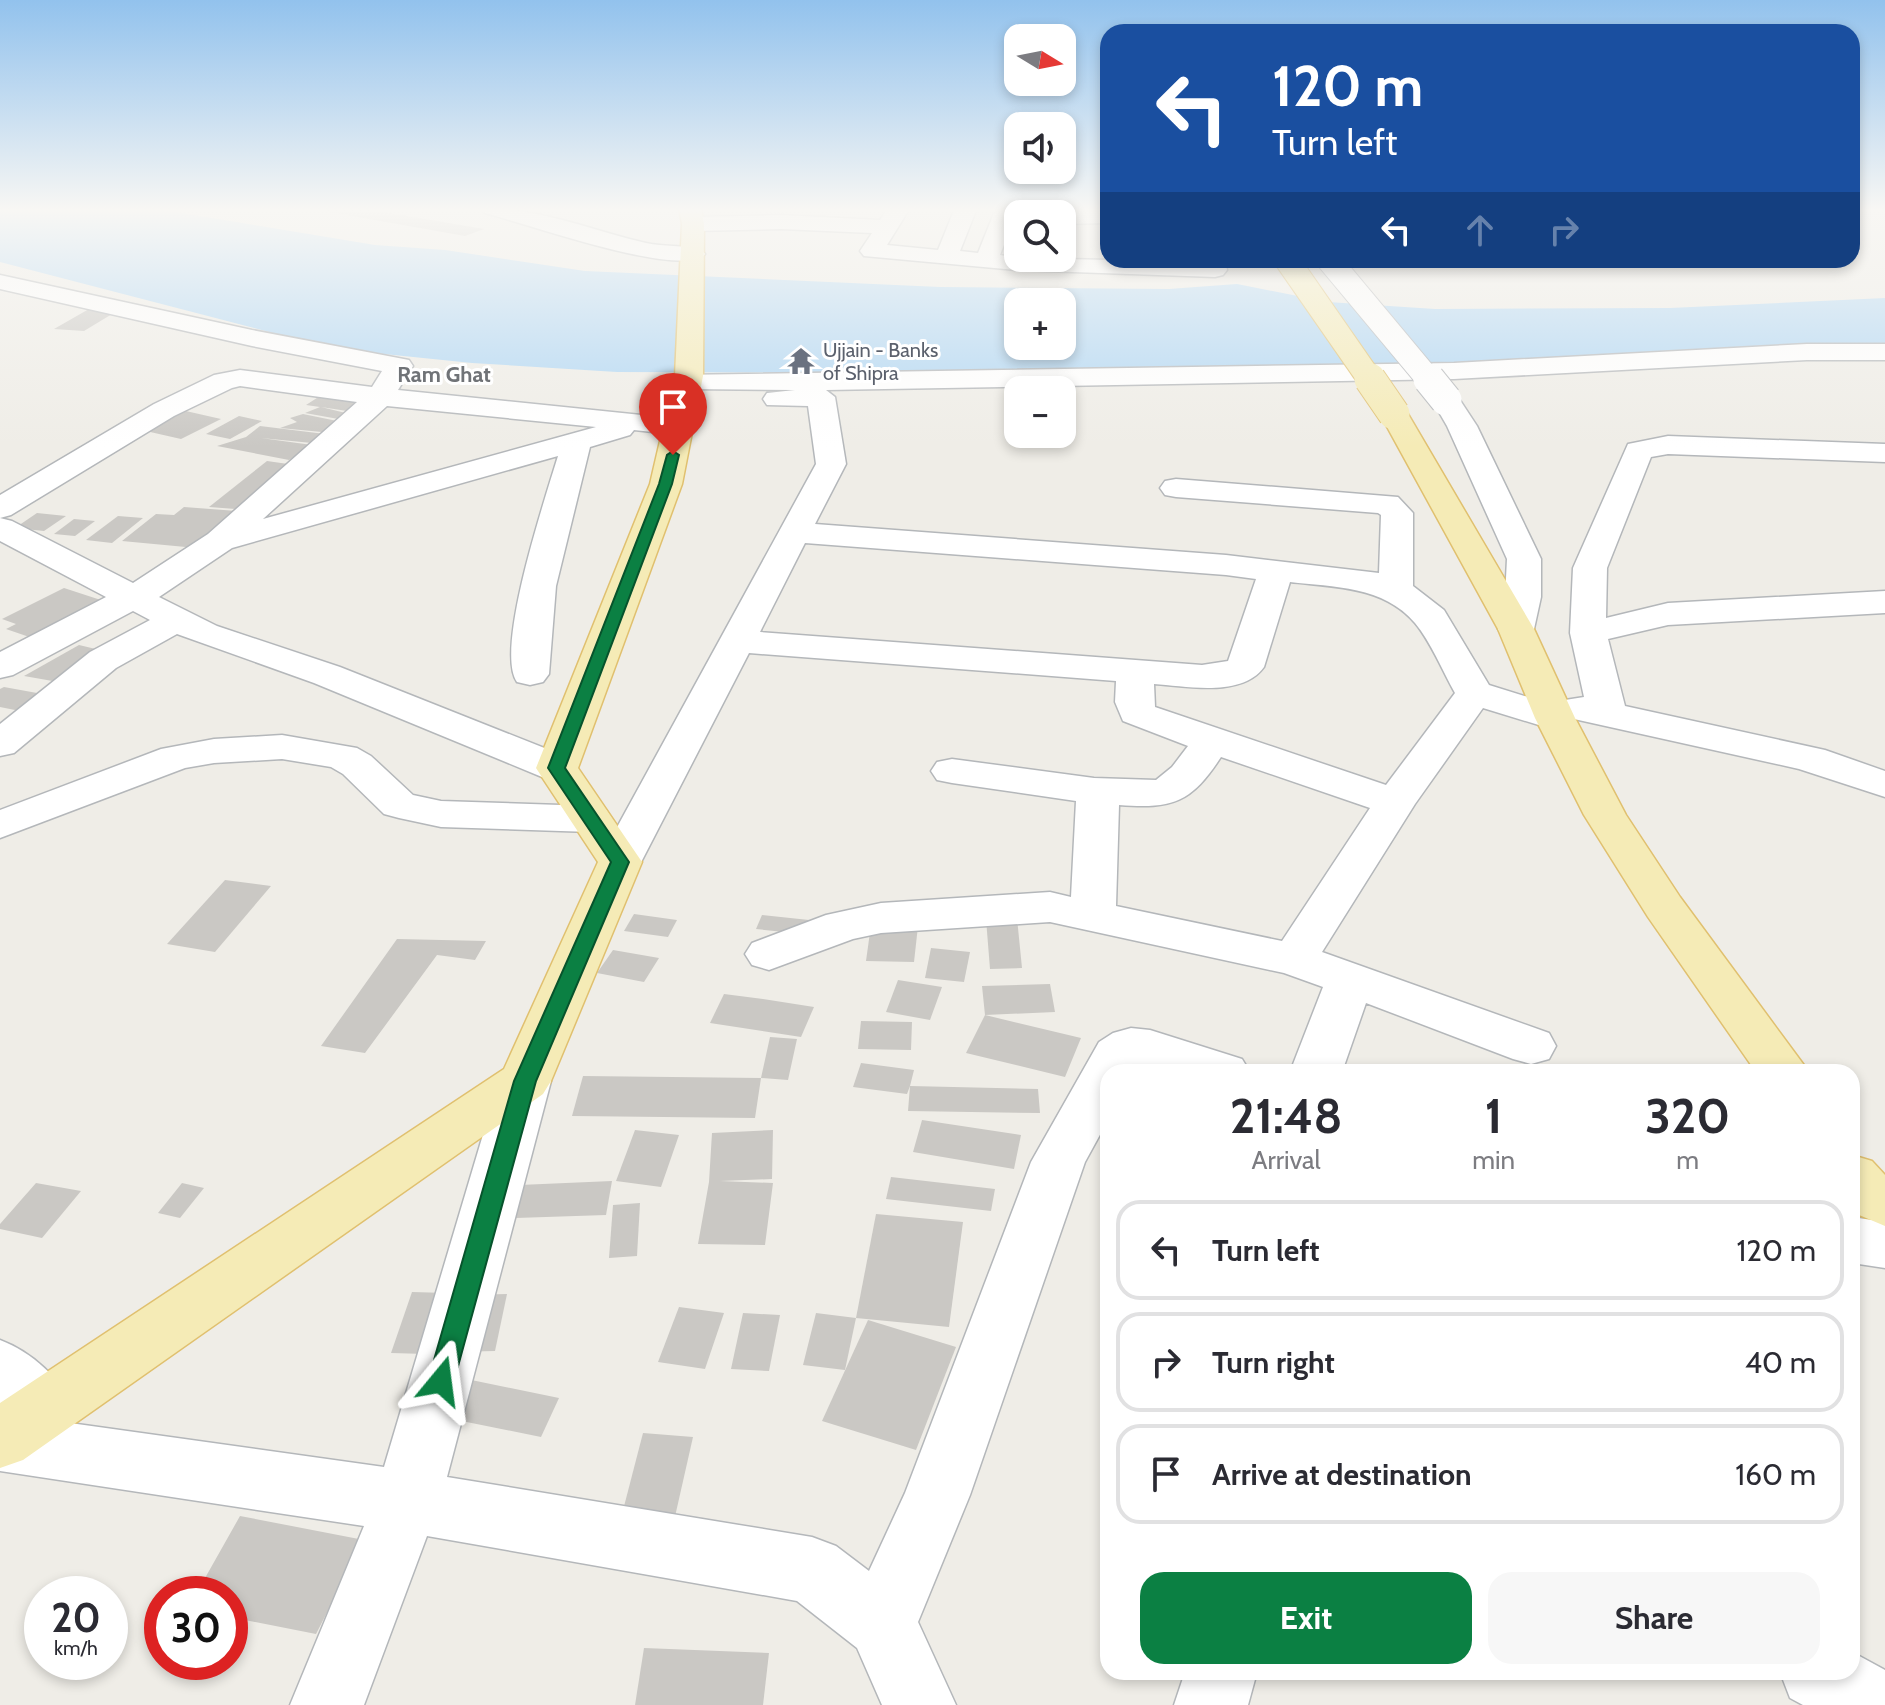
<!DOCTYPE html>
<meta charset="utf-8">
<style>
body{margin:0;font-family:Cabin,sans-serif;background:#f7f7f7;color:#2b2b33;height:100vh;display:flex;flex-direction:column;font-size:30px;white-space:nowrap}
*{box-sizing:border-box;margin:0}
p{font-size:26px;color:#7c7c81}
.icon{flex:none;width:44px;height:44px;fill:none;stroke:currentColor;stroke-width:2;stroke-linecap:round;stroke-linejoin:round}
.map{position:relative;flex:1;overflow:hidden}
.panel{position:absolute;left:1100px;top:1064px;width:760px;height:616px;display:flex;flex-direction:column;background:#fff;border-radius:24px;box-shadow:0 4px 12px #0003}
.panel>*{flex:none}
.hud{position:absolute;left:1100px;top:24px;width:760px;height:244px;border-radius:24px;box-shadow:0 4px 12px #0003;background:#1a4fa0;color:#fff;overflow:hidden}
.needle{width:52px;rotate:100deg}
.controls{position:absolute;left:1004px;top:24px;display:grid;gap:16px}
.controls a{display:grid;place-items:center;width:72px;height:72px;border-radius:16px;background:#fff;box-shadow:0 4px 12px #0003;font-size:40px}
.speed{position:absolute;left:24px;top:1576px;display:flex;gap:16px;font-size:40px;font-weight:700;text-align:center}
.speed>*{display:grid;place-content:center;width:104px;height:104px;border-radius:50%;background:#fff;box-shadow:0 4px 12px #0003;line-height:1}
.speed small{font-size:20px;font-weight:400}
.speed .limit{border:12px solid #d22;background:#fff;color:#111}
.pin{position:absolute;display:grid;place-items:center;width:68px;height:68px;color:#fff;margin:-82px -34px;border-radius:50% 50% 50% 0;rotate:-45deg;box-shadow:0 0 8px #0007}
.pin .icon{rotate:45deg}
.me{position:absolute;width:88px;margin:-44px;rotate:16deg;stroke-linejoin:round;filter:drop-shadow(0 0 6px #0008)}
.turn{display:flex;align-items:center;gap:28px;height:168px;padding:0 40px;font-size:36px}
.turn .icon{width:104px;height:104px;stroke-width:2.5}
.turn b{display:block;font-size:56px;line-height:68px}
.lanes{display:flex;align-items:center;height:76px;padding:0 40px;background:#0003;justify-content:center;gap:40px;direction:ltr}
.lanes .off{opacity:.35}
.eta{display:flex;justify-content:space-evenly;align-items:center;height:136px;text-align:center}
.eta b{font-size:48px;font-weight:700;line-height:56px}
.button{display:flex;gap:16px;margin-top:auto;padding:16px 40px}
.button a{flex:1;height:92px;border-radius:24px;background:#0b8043;color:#fff;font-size:32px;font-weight:700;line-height:92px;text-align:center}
.button a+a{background:#f7f7f7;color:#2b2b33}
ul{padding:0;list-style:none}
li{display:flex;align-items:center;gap:24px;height:100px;margin:0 16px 12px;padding:0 24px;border:4px solid #e1e1e2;border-radius:24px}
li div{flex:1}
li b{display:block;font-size:30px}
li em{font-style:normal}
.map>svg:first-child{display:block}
.water{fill:#b1d7f4;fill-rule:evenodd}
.building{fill:#cac8c4}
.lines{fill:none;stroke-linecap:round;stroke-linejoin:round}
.minor-casing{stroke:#b4b7ba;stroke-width:3}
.major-casing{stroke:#e0c06f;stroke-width:3}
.minor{fill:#fff;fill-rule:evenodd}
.major{fill:#f5ebb6;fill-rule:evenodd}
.minor-bridge-far1-casing{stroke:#b4b7ba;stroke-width:26;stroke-linecap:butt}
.minor-bridge-casing{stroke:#b4b7ba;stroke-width:33;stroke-linecap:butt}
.major-bridge-far1-casing{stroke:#e0c06f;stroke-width:26;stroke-linecap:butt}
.major-bridge-casing{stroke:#e0c06f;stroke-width:33;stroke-linecap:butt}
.minor-bridge-far1{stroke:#fff;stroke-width:24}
.minor-bridge{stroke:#fff;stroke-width:31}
.major-bridge-far1{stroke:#f5ebb6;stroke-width:24}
.major-bridge{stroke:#f5ebb6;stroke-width:31}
.route{fill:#0b8043;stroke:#07532c;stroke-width:2}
.labels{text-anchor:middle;stroke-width:6;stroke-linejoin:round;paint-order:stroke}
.far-worship-label{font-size:20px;fill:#5b616d;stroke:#fff;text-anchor:start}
.far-neighbourhood-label{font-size:22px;font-weight:bold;fill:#707377;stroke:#fff}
</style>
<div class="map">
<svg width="1885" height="1705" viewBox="0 0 1885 1705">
<rect width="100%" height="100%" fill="#efede7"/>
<path class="water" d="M0 208H151L375 245 445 250 585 271 940 287 1169 289 1237 284 1328 302 1435 309 1670 308 1885 298V351L1692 359 1477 361 1267 374 617 372 472 363 335 349 0 262ZM1018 302H1062V346H1018Z"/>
<g class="building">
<path d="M307 208H360L484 229 465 236Z"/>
<path d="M89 309 117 311 84 331 54 329Z"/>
<path d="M320 396 361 402 347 411 321 407 354 415 344 420 305 413 320 407 306 405Z"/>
<path d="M177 409 221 419 181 439 137 429Z"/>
<path d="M303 414 342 422 322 432 280 428 297 422 290 418Z"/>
<path d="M239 416 262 421 230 439 206 434Z"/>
<path d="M260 426 325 434 312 443 261 438 312 445 289 460 217 446 246 437Z"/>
<path d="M267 461 302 466 249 510 209 507Z"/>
<path d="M184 507 250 512 207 549 122 541 156 514 174 515Z"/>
<path d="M37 513 66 516 44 531 15 528Z"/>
<path d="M118 516 143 518 112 543 86 540Z"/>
<path d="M74 519 95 521 75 536 54 534Z"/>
<path d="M64 588 113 604 41 641 6 629 16 624 2 619Z"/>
<path d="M79 645 104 651 64 683 24 676Z"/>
<path d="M4 687 48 695 25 712 0 707V689Z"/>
<path d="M225 880 271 886 215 952 167 944Z"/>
<path d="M634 914 677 920 668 937 624 931Z"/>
<path d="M762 915 809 920 804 934 756 929Z"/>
<path d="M1017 918 1022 968 990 969 986 919Z"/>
<path d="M871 925 918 926 914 962 866 961Z"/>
<path d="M397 939 486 941 475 960 437 955 365 1053 321 1046Z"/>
<path d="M931 948 970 952 964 982 925 978Z"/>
<path d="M613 950 659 958 644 982 597 973Z"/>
<path d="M898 980 942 987 930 1020 886 1012Z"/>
<path d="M1050 984 1055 1012 985 1015 1081 1038 1065 1077 966 1053 985 1015 982 986Z"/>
<path d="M724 994 763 999 814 1007 801 1037 710 1023Z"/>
<path d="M861 1021 912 1022 911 1050 858 1049Z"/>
<path d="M770 1037 797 1039 788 1080 761 1078Z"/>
<path d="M861 1063 914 1070 910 1086 1038 1089 1040 1113 908 1111 910 1086 907 1094 853 1087Z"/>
<path d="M583 1076 761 1078 755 1118 572 1116Z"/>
<path d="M922 1120 1021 1135 1014 1169 913 1152Z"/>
<path d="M635 1130 679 1135 661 1187 616 1181Z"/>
<path d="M773 1130 772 1179 720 1181 773 1183 765 1245 698 1244 709 1182 712 1133Z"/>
<path d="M891 1177 995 1189 991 1211 886 1199Z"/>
<path d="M612 1181 606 1215 487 1219 494 1186Z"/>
<path d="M36 1183 81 1191 42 1238 0 1229V1224Z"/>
<path d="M182 1183 204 1188 180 1218 158 1213Z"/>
<path d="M640 1203 637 1256 609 1258 613 1205Z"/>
<path d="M876 1214 963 1222 949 1327 856 1318Z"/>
<path d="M412 1292 447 1293 426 1354 391 1353Z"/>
<path d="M507 1294 495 1351 452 1352 466 1295Z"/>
<path d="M679 1307 724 1313 705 1369 658 1362Z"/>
<path d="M743 1313 780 1315 769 1371 731 1369Z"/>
<path d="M816 1313 856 1318 845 1370 803 1365Z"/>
<path d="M868 1320 956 1347 916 1450 822 1421Z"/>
<path d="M452 1376 559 1398 541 1437 432 1415Z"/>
<path d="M643 1433 693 1437 674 1521 621 1518Z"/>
<path d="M240 1516 364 1540 316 1634 230 1617V1594H196Z"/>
<path d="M644 1648 769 1653 763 1705H635Z"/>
</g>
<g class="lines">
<g class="minor-casing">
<g id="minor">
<path d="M482 208C539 208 591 230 646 243 664 247 683 245 701 249L705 254 701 259C656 270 534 226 485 213Z"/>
<path d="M888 208H910L887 245 938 250 955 208H977L960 251 978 253 996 208H1018L1000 255 1018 258 1202 262 1201 260H1225L1227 270 1223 275 1215 277 1016 270 864 256 860 251 872 233 781 229 693 231 682 224 693 217 781 215 880 220Z"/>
<path d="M1108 209V223L1062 224V214H1053L1062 210Z"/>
<path d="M0 275 252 330 409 360 413 366 398 390 690 420 695 426 690 432 680 435 634 430 630 435 590 447 556 586 549 674 543 682 530 685 517 682C494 650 546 496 558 456L232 548 159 597 217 626 340 667 572 759 578 768 572 777 557 780 542 777 314 683 177 634 116 668 14 753 0 756V724L90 652 150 620 133 611 13 675 0 678V652L106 597 0 541V518L12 521 133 583 208 534 357 402 240 386 232 388 174 416 11 515 0 518V495L154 404 214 375 240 370 372 387 382 371 252 346 0 289ZM387 406 596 427 263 519Z"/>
<path d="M1807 344H1885V360H1807L1454 379 826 390 835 397 846 464 815 524 1226 555 1379 573 1381 515 1378 513 1176 497 1165 495 1160 488 1165 481 1176 479 1398 497 1413 513V586L1444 610 1489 685 1560 707 1565 700 1584 697 1570 633 1573 568 1628 444 1668 436 1885 444V462L1668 454 1651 457 1607 568 1606 618 1668 603 1885 591V613L1668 625 1608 639 1625 706 1825 750 1885 771V797L1799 769 1574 719 1569 726 1555 730 1483 708 1415 804 1322 952 1549 1033 1556 1046 1549 1059 1531 1064 1513 1059 1366 1003 1342 1072H1290L1323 987 1284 973 1050 922 881 933 853 939 769 970 752 965 745 954 752 943 826 915 881 903 1050 892 1071 897 1076 801 952 783 937 780 931 771 937 762 952 759 1094 778 1156 780 1172 767 1188 746 1123 721 1115 702 1116 681 749 653 636 872 620 876 604 872 598 862 816 464 808 406 767 405 763 399 767 393 795 390 688 389 678 387 674 381 678 375 1454 363ZM805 543 1226 575 1256 579 1228 661 1202 665 760 632ZM1290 582C1333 587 1384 586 1415 623 1431 642 1442 670 1455 693L1386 785 1155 707 1154 684C1186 686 1242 698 1264 667ZM1221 757 1370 808 1282 941 1116 906 1119 805C1173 809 1191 803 1221 757Z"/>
<path d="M1446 392 1456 394 1477 426 1541 559V597L1534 629 1529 637 1516 640 1503 637 1498 629 1505 597 1507 559 1447 426 1432 400 1436 394Z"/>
<path d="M282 735 357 748 371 756 413 795 441 801 591 806 606 810 612 819 606 828 591 832 441 827 399 818 384 814 343 774 331 767 282 759 214 763 185 768 0 838V810L161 749 214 739Z"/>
<path d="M1131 1028 1150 1030 1242 1059 1250 1072H1166L1140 1065 1133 1072H1108V1120L1085 1162 970 1495 918 1622 956 1705H882L857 1648 797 1601 427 1536 364 1705H290L364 1526 0 1471V1413L5 1414 0 1408V1340C32 1352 61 1379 76 1410L70 1423 384 1467 499 1081 507 1068 525 1062 543 1068 551 1081 447 1477 812 1537 836 1546 869 1571 905 1493 1031 1162 1099 1042 1113 1033Z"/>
<path d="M1852 1217 1885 1222V1268L1852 1263Z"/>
<path d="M1852 1652 1885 1670V1705H1803L1790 1698 1780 1672H1852Z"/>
<path d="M1185 1672H1257L1248 1705H1174Z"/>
</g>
</g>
<g class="major-casing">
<g id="major">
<path d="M679 208H701L704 224 703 376 682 484 578 768 642 862 551 1081 543 1094 23 1460 0 1468V1403L504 1069 598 862 536 768 650 484 675 376 682 224Z"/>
<path d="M1394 405 1404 408 1408 414 1534 629 1575 718 1626 815 1680 897 1809 1072H1756L1648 917 1584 815 1535 718 1498 629 1380 414 1384 408Z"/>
<path d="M1852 1155 1872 1161 1885 1175V1226L1852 1212Z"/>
</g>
</g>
<use href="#minor" class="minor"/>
<use href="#major" class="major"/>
<g class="minor-bridge-far1-casing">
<path id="minor-bridge-far1" d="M1329 260 1430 381"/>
</g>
<g class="minor-bridge-casing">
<path id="minor-bridge" d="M1429 379 1446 400"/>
</g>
<g class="major-bridge-far1-casing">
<path id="major-bridge-far1" d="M1287 260 1371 381"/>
</g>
<g class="major-bridge-casing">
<path id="major-bridge" d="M1370 379 1394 414"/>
</g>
<use href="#minor-bridge-far1" class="minor-bridge-far1"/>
<use href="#minor-bridge" class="minor-bridge"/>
<use href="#major-bridge-far1" class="major-bridge-far1"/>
<use href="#major-bridge" class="major-bridge"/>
</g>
<linearGradient id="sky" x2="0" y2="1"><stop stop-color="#92c2ed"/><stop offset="0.47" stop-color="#f8f7f4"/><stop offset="1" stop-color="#f8f7f4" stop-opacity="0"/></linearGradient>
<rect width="1885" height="447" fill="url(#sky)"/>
<path class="route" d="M673 451 679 455 672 484 565 768 629 862 536 1081 454 1381 450 1389 441 1392 432 1389 428 1381 514 1081 611 862 548 768 659 484 667 455Z"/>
<defs>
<g id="temple-bare" transform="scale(2.16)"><path d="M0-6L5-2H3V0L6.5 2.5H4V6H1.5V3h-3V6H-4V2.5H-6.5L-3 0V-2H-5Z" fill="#6b7280" stroke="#fff" stroke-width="2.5" paint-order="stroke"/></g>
</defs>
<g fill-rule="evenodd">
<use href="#temple-bare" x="801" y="361"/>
</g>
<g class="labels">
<g class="far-worship-label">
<text x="823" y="357">Ujjain - Banks<tspan x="823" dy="23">of Shipra</tspan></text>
</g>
<g class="far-neighbourhood-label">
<text x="444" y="382">Ram Ghat</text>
</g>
</g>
</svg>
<div class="controls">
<a><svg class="needle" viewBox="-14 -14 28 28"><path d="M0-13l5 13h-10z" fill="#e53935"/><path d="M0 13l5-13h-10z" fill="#7c7c81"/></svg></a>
<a><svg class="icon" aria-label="sound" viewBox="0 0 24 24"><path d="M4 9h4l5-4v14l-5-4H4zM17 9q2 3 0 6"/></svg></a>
<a><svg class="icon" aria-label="search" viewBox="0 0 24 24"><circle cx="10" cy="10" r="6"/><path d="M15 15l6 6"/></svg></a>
<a>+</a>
<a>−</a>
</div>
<div class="speed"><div>20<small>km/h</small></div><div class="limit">30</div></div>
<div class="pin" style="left:673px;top:455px;background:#d93025"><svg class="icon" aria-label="arrive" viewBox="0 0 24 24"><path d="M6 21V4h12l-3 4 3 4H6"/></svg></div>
<svg class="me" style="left:441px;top:1381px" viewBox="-20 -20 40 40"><path d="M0-17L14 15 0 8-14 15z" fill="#0b8043" stroke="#fff" stroke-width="4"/></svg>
<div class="hud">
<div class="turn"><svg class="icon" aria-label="left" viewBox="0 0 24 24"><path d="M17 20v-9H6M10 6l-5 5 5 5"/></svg><div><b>120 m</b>Turn left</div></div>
<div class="lanes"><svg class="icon" aria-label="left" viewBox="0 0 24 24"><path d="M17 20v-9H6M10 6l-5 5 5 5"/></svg><svg class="icon off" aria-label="ahead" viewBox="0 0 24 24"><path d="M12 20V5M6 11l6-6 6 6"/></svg><svg class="icon off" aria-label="right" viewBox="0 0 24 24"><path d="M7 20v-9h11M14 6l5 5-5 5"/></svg></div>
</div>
<section class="panel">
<div class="eta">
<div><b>21:48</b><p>Arrival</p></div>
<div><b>1</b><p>min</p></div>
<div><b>320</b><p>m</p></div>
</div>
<ul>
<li><svg class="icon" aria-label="left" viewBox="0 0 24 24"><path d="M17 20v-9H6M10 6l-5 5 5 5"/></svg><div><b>Turn left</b></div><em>120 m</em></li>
<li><svg class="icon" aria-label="right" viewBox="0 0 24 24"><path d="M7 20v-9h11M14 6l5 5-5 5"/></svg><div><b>Turn right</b></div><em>40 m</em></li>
<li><svg class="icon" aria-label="arrive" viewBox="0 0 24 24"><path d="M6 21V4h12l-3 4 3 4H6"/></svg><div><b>Arrive at destination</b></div><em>160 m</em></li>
</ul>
<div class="button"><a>Exit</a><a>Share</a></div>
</section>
</div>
